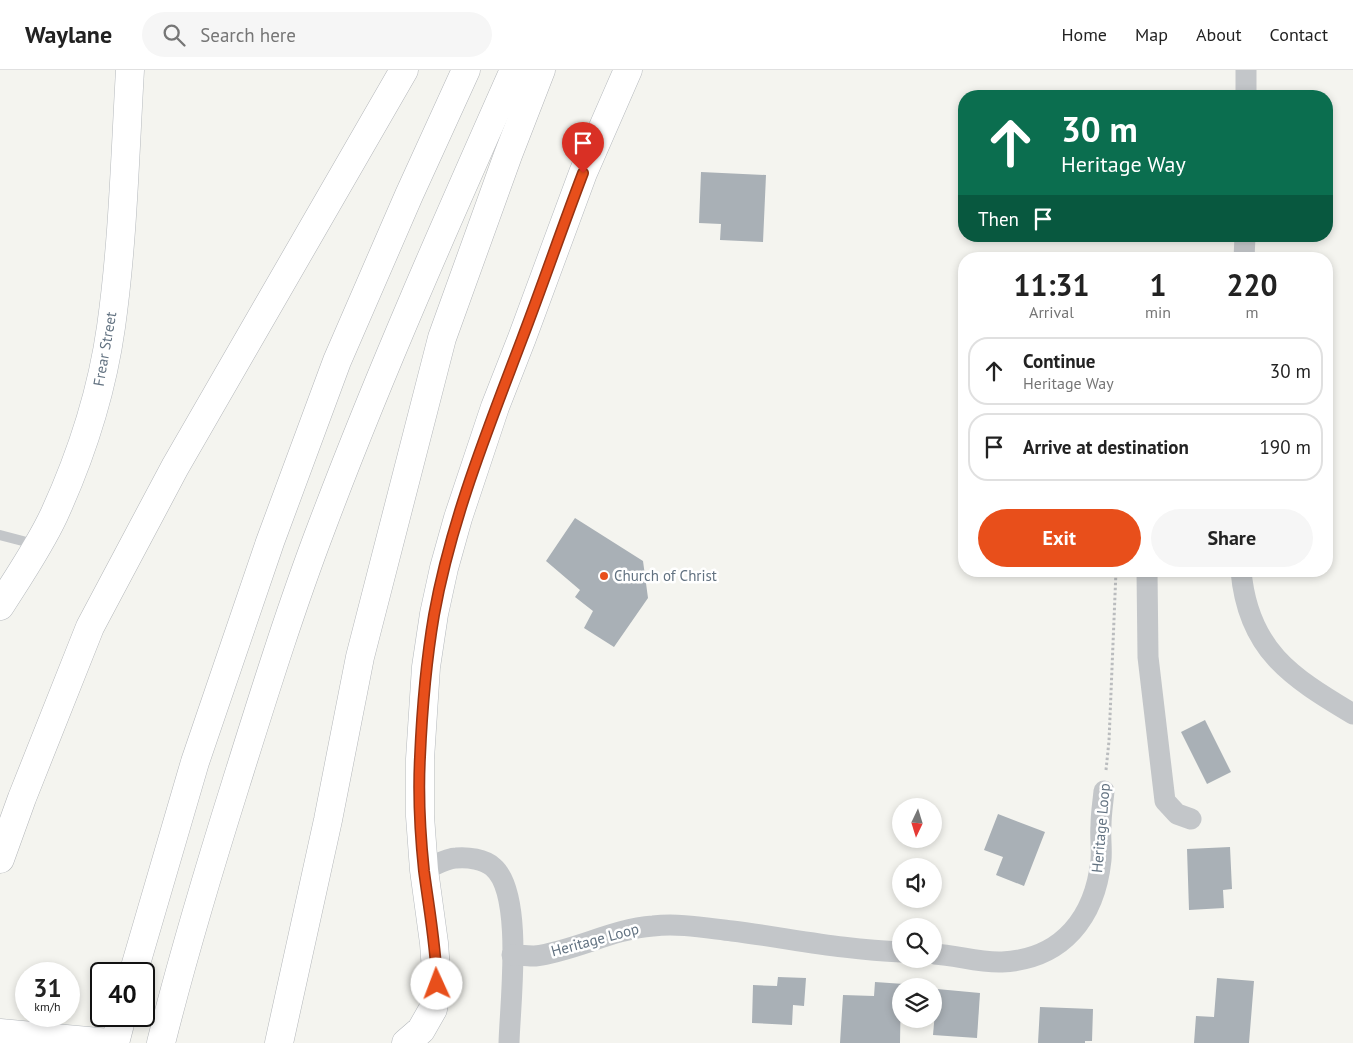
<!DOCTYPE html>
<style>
body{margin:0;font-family:"PT Sans",sans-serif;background:#f6f6f6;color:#222;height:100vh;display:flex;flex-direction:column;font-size:19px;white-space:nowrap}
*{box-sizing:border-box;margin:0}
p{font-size:16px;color:#767676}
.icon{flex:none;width:28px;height:28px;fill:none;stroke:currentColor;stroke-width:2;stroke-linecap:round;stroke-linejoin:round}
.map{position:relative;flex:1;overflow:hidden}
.side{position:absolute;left:958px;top:182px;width:375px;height:325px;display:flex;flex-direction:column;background:#fff;border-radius:20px;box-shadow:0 2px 8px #0003}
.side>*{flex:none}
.guide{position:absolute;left:958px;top:20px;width:375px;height:152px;border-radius:20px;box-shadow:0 2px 8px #0003;background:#0b6e4f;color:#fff;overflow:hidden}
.needle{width:32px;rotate:184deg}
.buttons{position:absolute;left:892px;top:728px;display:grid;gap:10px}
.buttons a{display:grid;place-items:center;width:50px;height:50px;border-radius:50%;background:#fff;box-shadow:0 2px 8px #0003;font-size:25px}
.speed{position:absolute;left:15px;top:892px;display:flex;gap:10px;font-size:25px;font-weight:700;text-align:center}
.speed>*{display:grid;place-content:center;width:65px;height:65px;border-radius:50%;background:#fff;box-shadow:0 2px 8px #0003;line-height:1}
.speed small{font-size:12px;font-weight:400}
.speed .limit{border:2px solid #111;border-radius:8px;background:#fff;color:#111}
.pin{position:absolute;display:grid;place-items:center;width:42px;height:42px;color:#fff;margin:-51px -21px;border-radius:50% 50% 50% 0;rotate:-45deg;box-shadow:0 0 5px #0007}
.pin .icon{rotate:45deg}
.me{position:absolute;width:55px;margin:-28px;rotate:358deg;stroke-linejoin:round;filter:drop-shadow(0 0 4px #0008)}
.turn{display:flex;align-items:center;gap:18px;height:105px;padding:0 20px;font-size:22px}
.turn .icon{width:65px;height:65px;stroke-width:2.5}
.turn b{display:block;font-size:35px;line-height:42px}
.then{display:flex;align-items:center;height:48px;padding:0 20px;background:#0003;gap:10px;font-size:19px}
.eta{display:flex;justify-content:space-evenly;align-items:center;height:85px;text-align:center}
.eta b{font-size:30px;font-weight:700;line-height:35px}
.button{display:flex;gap:10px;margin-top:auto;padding:10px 20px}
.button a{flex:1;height:58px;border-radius:30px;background:#e84f1b;color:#fff;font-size:20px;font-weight:700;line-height:58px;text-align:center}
.button a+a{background:#f6f6f6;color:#222}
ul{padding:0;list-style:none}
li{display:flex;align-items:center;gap:15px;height:68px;margin:0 10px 8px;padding:0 10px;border:2px solid #e0e0e0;border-radius:20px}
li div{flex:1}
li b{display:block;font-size:19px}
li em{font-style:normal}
header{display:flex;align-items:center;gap:30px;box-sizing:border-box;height:70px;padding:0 25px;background:#fff;border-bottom:1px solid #e0e0e0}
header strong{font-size:24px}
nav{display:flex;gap:28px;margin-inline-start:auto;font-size:18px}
.search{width:350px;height:45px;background:#f6f6f6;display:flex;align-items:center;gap:12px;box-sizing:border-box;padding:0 18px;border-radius:28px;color:#767676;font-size:19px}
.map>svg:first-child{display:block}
.building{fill:#a9b0b6}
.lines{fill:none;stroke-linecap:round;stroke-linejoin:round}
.secondary-casing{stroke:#b5b9bd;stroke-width:29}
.highway-casing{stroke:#b3b6b9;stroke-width:29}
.path{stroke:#babcbe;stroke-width:3;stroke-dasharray:2.5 2.5;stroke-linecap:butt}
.lane{stroke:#c3c6c9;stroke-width:10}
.street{stroke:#c3c6c9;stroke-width:21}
.secondary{stroke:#fff;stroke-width:28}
.highway{stroke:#fff;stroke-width:28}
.route-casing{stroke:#973312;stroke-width:12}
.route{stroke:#e84f1b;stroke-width:9}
.poi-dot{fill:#e84f1b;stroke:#fff;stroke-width:2}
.labels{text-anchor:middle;stroke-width:5;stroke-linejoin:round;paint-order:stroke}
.street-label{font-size:15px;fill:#627281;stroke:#fff}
.poi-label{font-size:15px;fill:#627281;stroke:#fff;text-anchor:start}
</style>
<header>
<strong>Waylane</strong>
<div class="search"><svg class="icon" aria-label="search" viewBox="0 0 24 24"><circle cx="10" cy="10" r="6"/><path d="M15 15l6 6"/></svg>Search here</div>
<nav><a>Home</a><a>Map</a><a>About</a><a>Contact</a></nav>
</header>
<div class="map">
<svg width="1353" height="973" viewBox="0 0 1353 973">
<rect width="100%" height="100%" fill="#f4f4ef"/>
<g class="building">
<path d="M701 102 766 105 763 172 720 170 721 154 699 153Z"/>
<path d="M575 448 643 491 648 528 614 577 584 558 593 541 575 527 580 520 546 491Z"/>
<path d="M1205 650 1231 702 1207 714 1181 662Z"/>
<path d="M998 744 1045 762 1024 816 996 805 1003 787 984 780Z"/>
<path d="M1230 777 1232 819 1223 820 1224 838 1189 840 1187 779Z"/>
<path d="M778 907 806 908 804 936 793 935 792 955 752 953 753 915 777 916Z"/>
<path d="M1217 908 1254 911 1249 973H1194L1196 946 1214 947Z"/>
<path d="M875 912 904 914V916H901L900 973H840L843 925 874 926Z"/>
<path d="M937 919 980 923 977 968 933 965Z"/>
<path d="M1040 937 1093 939 1092 971H1085V973H1038Z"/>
</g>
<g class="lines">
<g class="secondary-casing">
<g id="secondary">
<path d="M0 536C19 506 39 477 54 445 81 386 102 321 111 257 123 172 125 85 130 0"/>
<path d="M0 963 110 973"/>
<path d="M406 973 421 960 433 939 437 914 434 873 424 800 420 746V689L426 597 434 544 444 498 458 448 495 337 522 268 583 103 628 0"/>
</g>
</g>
<g class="highway-casing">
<g id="highway">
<path d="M0 789 22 728 90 557 175 397 404 0"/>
<path d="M133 904 195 692 270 472 337 291 409 125 466 0"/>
<path d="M115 973 122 946"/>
<path d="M161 973C183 885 209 799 236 713 263 627 290 540 322 456 380 302 447 151 514 0"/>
<path d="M279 973 328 750 360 587 442 268 508 85 541 0"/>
</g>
</g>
<path class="path" d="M1106 700 1109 671 1116 501"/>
<path class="lane" d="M0 465 38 475"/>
<g class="street">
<path d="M1246 0V26"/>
<path d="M1244 189 1245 166"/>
<path d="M1147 501 1148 587 1165 731 1177 744 1191 749"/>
<path d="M1241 501C1248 580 1291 607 1353 644"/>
<path d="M424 800C434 796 446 788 456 788 468 787 484 789 493 797 524 823 510 933 509 973"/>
<path d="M934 884C956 885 979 893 1002 892 1063 889 1095 847 1101 790 1102 778 1100 767 1101 755 1101 744 1103 732 1104 721"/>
<path d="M512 885C520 885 528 886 535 886 575 881 612 859 653 856 679 853 706 858 732 861 788 868 844 880 901 882"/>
</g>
<use href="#secondary" class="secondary"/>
<use href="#highway" class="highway"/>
</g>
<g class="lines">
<g class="route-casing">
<path id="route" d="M437 914C436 876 429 839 424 801 420 763 418 725 420 687 422 640 426 592 434 545 451 450 488 359 522 269 543 214 562 158 583 103"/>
</g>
<use href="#route" class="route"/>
</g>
<circle class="poi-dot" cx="604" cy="506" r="5"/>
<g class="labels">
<g class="street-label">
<text transform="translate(105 279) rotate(-80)" y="5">Frear Street</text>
<text transform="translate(1101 758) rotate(-85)" y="5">Heritage Loop</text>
<text transform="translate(595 870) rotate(-15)" y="5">Heritage Loop</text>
</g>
<g class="poi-label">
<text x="614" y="511">Church of Christ</text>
</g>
</g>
</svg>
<div class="buttons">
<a><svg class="needle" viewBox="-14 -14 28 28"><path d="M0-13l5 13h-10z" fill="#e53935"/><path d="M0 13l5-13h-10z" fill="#767676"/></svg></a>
<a><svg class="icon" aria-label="sound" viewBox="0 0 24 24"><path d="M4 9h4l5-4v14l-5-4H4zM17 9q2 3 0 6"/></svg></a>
<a><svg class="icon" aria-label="search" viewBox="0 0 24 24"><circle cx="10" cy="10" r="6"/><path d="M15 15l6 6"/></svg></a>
<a><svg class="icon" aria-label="layers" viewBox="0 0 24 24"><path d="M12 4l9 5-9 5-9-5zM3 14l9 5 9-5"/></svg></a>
</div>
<div class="speed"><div>31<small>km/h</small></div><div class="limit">40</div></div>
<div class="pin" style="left:583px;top:103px;background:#d93025"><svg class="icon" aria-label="arrive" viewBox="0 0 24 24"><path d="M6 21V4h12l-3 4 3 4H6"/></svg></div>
<svg class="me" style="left:437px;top:914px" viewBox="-20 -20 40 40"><circle r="19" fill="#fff"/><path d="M0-13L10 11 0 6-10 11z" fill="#e84f1b"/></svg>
<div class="guide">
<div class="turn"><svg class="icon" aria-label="ahead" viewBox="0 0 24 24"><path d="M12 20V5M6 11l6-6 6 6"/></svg><div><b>30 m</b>Heritage Way</div></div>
<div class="then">Then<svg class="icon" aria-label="arrive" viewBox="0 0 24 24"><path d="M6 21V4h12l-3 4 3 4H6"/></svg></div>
</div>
<section class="side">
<div class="eta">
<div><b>11:31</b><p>Arrival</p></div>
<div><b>1</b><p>min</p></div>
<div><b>220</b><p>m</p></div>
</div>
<ul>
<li><svg class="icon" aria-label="ahead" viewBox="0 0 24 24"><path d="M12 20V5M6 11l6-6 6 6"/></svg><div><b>Continue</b><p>Heritage Way</p></div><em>30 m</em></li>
<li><svg class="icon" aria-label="arrive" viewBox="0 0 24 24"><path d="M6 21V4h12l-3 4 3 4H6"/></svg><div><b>Arrive at destination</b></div><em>190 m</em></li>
</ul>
<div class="button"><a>Exit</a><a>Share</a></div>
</section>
</div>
